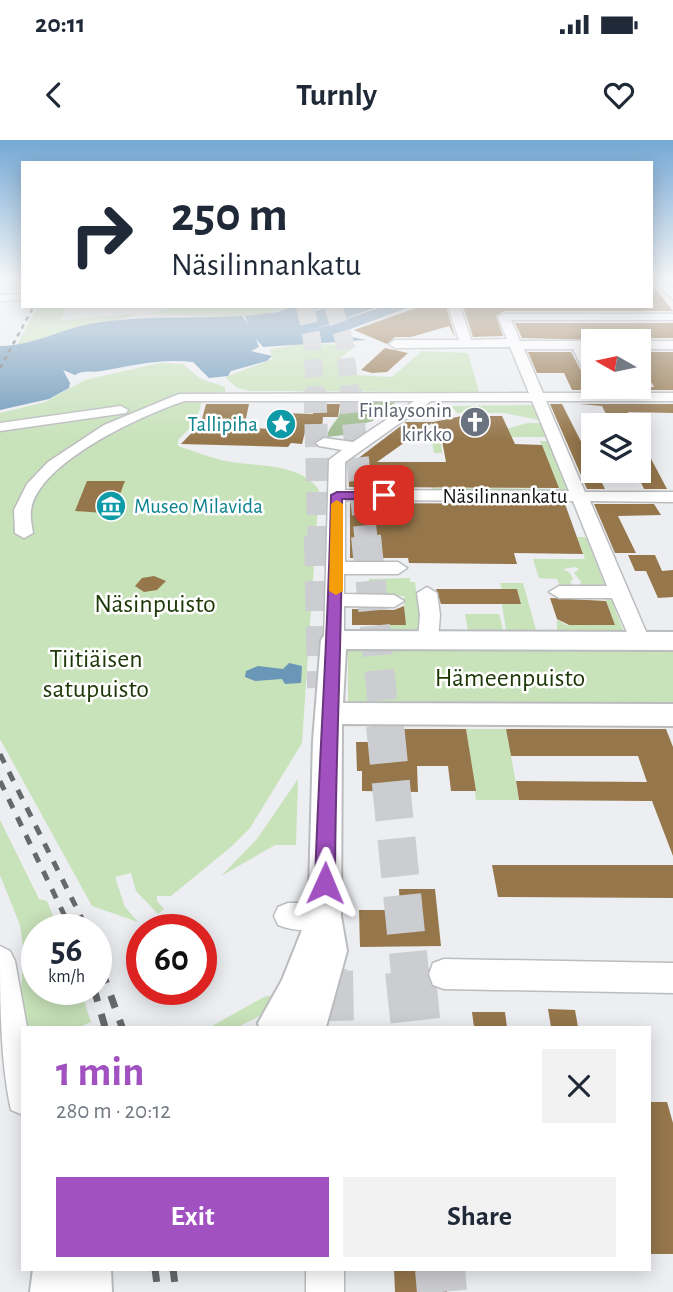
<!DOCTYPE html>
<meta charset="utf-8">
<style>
body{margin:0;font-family:"Alegreya Sans",sans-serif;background:#f2f2f3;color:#1f2937;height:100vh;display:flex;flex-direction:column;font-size:26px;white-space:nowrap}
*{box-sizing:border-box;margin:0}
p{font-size:23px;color:#747a83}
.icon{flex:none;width:38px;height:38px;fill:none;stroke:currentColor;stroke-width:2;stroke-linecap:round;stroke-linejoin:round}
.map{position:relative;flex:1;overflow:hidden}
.drawer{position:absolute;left:21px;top:886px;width:630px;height:245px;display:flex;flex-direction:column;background:#fff;border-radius:0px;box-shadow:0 4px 18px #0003}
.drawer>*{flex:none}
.guide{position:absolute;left:21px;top:21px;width:632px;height:147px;border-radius:0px;box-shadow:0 4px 18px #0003;background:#fff;color:#1f2937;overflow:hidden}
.needle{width:46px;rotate:279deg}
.tools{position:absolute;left:581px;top:189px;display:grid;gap:14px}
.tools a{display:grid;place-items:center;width:70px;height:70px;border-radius:0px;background:#fff;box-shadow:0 4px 18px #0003;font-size:35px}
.speed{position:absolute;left:21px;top:774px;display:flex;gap:14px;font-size:35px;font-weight:700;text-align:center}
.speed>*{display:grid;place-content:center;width:91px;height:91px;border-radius:50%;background:#fff;box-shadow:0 4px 18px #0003;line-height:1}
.speed small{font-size:18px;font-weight:400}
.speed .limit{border:10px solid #d22;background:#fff;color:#111}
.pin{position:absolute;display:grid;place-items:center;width:60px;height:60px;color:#fff;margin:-30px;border-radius:14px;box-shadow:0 4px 10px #0006}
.me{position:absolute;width:77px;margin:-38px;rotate:1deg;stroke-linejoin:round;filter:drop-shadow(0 0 5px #0008)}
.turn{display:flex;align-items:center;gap:24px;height:147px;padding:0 35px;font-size:32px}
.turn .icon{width:91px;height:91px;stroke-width:2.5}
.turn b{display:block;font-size:49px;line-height:60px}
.round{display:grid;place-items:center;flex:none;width:74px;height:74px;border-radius:0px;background:#f2f2f3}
.headline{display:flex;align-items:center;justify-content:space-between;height:119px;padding:0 35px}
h1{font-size:42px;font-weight:600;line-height:52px;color:#a251c1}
.cta{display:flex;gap:14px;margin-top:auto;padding:14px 35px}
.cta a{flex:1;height:80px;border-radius:0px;background:#a251c1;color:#fff;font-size:28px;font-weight:600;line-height:80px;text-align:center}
.cta a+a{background:#f2f2f3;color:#1f2937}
.status{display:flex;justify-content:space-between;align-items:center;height:49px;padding:0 35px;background:#fff;direction:ltr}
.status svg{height:19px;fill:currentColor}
header{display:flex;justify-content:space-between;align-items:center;height:91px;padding:0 35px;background:#fff;font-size:32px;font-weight:600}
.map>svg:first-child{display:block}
.green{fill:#c8e2ba}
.forest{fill:#9fbc8f}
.water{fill:#6a96b8}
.building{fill:#96774c;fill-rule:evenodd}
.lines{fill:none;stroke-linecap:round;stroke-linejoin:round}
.highway-tunnel-far4{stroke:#cccdd0;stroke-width:18;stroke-dasharray:18 9;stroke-linecap:butt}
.highway-tunnel-far3{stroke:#cccdd0;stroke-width:23;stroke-dasharray:23 11;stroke-linecap:butt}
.highway-tunnel-far2{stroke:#cccdd0;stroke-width:30;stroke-dasharray:30 15;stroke-linecap:butt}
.highway-tunnel-far1{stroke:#cccdd0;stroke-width:38;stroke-dasharray:38 19;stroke-linecap:butt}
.highway-tunnel{stroke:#cccdd0;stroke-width:50;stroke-dasharray:50 25;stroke-linecap:butt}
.minor-casing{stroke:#babcbe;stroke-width:3}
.major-casing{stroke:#babcbe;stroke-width:4}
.minor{fill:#fff;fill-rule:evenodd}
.major{fill:#fff;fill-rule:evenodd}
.rail-far2{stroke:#67686a;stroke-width:2.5;stroke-dasharray:4.5 4.5;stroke-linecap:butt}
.rail-far1{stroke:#67686a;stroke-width:5;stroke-dasharray:10 10;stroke-linecap:butt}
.rail{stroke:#67686a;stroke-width:7;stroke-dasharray:13 13;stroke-linecap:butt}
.route{fill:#a251c1;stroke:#69357d;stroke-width:2}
.slow{fill:#f59e0b}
.labels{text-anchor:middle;stroke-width:5;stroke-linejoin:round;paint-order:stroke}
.far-worship-label{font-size:21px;fill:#5b616d;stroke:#fff;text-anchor:end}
.far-culture-label{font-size:21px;fill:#0d838f;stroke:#fff;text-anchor:end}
.far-street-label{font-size:21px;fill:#141415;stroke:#fff}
.park-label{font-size:26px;fill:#1e3908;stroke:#fff}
</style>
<div class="status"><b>20:11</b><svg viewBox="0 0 49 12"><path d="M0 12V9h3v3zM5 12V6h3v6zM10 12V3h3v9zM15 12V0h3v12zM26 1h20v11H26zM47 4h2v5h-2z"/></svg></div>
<header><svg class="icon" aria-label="back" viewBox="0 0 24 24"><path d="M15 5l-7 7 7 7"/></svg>Turnly<svg class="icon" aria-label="heart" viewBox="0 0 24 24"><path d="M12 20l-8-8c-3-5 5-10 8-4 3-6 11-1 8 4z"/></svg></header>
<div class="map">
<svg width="673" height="1152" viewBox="0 0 673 1152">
<rect width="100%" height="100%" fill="#eceef1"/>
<g class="green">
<path d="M38 166H66L61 180 145 173 17 205Z"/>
<path d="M176 166H293C248 185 197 173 150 174Z"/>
<path d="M302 204 357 205 340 218 357 235 392 237 422 211 468 213 479 252 251 251 237 248 225 237 273 219 270 209Z"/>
<path d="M159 223 183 224 201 239 225 247V252L204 254 196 282 178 300V306C194 311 210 318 226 321 255 327 300 322 319 350L302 603 250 688 232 706 171 756H157V761L164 769 158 774 136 751 131 733 115 737 125 767 138 782 92 766 0 599V273L45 262 85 240Z"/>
<path d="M534 265 539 280 504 273H457L451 266Z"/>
<path d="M527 283H541L547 297H499L476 332 481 352H432L428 330 435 348 469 347 454 302H441L442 313H434L431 296 506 289Z"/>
<path d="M540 301H548L568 352 491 351 490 341 492 348 559 349Z"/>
<path d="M577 397H586L606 448H579L581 442 574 433 579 429 575 427 563 429 570 433 573 439 570 442 575 448H561L557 439 539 438 533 419H585Z"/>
<path d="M410 438V442H415L421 490H383V485H405L404 456H370L369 439Z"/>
<path d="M500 443H523L536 490H506L502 464H521L517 449H502Z"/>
<path d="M610 456 623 490H557V479L566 485H615L605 458Z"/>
<path d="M465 474H499L503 490H468Z"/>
<path d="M348 506 673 507V567L348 566Z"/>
<path d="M466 589H506L519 660H476Z"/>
<path d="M298 639 296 705H275L221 736 257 699Z"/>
<path d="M0 680 39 759 47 761 58 789H37V849H80L91 882 80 887H24L20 864 24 812 20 785 0 735Z"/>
<path d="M278 854 271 870 238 887H210L264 857Z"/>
</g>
<path class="forest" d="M351 260 394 261 395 263 376 274 373 281 352 287 351 294 327 297C329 284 340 281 341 268L349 269Z"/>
<g class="water">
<path d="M293 166H324L300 177 329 166H380L304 193 385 166H412L337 194 366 200 263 207 256 199 259 207 251 211 272 216 267 221 231 231 228 236 209 238 193 222C161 218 131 226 101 231 90 233 84 229 75 235L63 230 70 243 69 248 49 259 0 270V206C34 206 62 188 95 183 145 175 193 179 242 176L248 184 245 176 279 172Z"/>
<path d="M289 523 302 526 301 543 285 544 282 539 255 541 245 537 246 531 258 526 283 529Z"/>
</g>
<g class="building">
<path d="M651 143 673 171H504L496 176 503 196 473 197 463 166H651Z"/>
<path d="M432 166H446L455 197 449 186 411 197H395L387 204 354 190 416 168Z"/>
<path d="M515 183H673V198H639L636 201 522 198Z"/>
<path d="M385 208 408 213 387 232 372 233 361 230Z"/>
<path d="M528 212H571L584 236 593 242V247H654L639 222V212H673V250H572L564 233H537Z"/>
<path d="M206 264H249L244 288 277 289 280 273 313 274 314 264H340L338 277H323L322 288H306L302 304 291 303 288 307 181 304 201 283Z"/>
<path d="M550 264H562L605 349H587Z"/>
<path d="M579 264H673V273L628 272 635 285H616L611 284 602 266Z"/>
<path d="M462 276H502L515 304 542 305 559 348 349 347 348 326 406 282H433ZM432 283 436 295H441L446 322H377Z"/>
<path d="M639 296 667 349H644L639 338Z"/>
<path d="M87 341H125L114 370H106L105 373 75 371Z"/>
<path d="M350 363 565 364 583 414 514 413 517 424 409 423 408 418H350Z"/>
<path d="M594 364H654L661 375 618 376 636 413H615Z"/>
<path d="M628 415H655L662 431 673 430V457L658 458 646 431H635Z"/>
<path d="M154 436 166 441 157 450 144 452 135 446 142 438Z"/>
<path d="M436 449H517L521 464H441Z"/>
<path d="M550 458 606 461 615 485H569L557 479Z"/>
<path d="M404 466 406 485H352V469L394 470Z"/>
<path d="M390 589H466L476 651H451L448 626H417L418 652 362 651V631H357L356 602H391Z"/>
<path d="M506 589H666L673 607V716L652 661 519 660 516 641 647 642 638 616H511Z"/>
<path d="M492 725H673V758L498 757Z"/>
<path d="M399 749H435L441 806 360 807 359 770H400Z"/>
<path d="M548 869 575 870 578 887H551Z"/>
<path d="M472 872H505L507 887H474Z"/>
<path d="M649 962H667L673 983V1114H649Z"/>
<path d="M394 1129H446L447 1152H395Z"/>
</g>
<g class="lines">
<g class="highway-tunnel-far4">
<path d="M305 166 312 199 315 252"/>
<path d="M333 166 344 200 350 252"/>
</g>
<g class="highway-tunnel-far3">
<path d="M315 250 319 398"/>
<path d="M350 250 366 398"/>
</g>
<g class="highway-tunnel-far2">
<path d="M319 396 322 548"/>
<path d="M366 396 385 587"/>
</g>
<g class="highway-tunnel-far1">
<path d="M385 585 410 833"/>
<path d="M328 829V833"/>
</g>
<g class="highway-tunnel">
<path d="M328 831 329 887"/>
<path d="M410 831 416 887"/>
<path d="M440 1129 442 1152"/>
</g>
<g class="minor-casing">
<g id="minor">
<path d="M23 154V160L0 161V155Z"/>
<path d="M448 166H460L471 200 507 199 498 177 504 174H673V180H511L520 201H593V209H585L593 223V239L586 235 573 209H524L543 253H673V261H546L585 352H673V362L590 361 650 501 647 506H633L612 458H559L549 452 559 446H607L573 361 345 360V422H398L407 428 398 434H344V454L394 455 404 461 394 467 344 466V500L341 505H327L324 500 329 320 342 310 319 306 316 303 324 298 353 302 414 261H185C144 274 36 323 31 371 30 378 32 386 33 393L24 398 15 393 14 370 27 344 48 322 104 285 179 254 529 253 510 207 395 208 389 204 395 200H459ZM532 261 569 351 345 350V322L431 261Z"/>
<rect x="639" y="201" width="34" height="8"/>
<path d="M121 266 128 270 126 273 0 291V283Z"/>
<path d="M427 447 437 453 440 475 438 500 428 507 418 500 420 475 417 453Z"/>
<path d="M288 763H324L334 767 338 776 334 785C318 792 294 792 278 785L274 776 278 767Z"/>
<path d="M0 806 10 811 15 821 27 887H23V975L11 970C0 921 0 858 0 806Z"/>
<path d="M444 819 673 823V853L444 849 433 845 429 834 433 823Z"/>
<rect x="306" y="1129" width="38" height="23"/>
</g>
</g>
<g class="major-casing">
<g id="major">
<path d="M651 139H664L673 148V159Z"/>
<path d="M334 491 673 492V510L346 509 343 563 673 564V586L342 584 341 776 347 811 326 887H259L258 883 282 840 302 790 308 788 313 601 321 500 325 494Z"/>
<path d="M33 1129H111L112 1152H30Z"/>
</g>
</g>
<use href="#minor" class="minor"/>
<use href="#major" class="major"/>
<path class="rail-far2" d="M0 228 34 166"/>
<g class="rail-far1">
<path d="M0 614 87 789"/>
<path d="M0 641 71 789"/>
<path d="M96 813 103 833"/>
</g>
<g class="rail">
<path d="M102 831 122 887"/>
<path d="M94 849 105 887"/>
<path d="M155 1129 158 1152"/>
<path d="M173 1129 176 1152"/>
</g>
</g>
<linearGradient id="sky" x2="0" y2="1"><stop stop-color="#75a8d5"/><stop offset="0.46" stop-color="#f6f7f9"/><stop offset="1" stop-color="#f6f7f9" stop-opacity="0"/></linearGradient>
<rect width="673" height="301" fill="url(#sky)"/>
<path class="route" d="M337 352H384L390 355 384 359H342C343 487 335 615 335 743L332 749 325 752 318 749 315 743C319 614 329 485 331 355Z"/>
<path class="slow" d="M337 360 343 364V451L336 455 329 451 331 364Z"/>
<defs>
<g id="church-disc" transform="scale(1.575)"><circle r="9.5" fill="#6b7280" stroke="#fff"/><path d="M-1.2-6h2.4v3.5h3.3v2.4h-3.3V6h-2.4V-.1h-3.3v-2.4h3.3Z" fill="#fff"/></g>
<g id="sight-disc" transform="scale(1.575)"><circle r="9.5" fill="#0f9aa8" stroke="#fff"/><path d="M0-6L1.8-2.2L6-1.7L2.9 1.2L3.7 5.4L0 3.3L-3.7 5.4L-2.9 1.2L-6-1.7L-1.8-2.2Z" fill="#fff"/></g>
<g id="museum-disc" transform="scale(1.575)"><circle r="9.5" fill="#0f9aa8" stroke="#fff"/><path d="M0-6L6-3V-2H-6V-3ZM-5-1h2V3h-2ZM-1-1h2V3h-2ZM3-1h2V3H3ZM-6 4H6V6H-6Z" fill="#fff"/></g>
</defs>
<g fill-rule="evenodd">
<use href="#church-disc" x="475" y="282"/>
<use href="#sight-disc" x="281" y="284"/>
<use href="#museum-disc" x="111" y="366"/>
</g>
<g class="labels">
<g class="far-worship-label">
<text x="452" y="277">Finlaysonin<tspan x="452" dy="24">kirkko</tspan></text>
</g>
<g class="far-culture-label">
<text x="258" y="291">Tallipiha</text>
<text x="134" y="373" text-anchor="start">Museo Milavida</text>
</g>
<g class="far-street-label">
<text x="505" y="363">Näsilinnankatu</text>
</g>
<g class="park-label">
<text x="155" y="472">Näsinpuisto</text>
<text x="96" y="527">Tiitiäisen<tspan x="96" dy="30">satupuisto</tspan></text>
<text x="510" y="546">Hämeenpuisto</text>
</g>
</g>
</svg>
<div class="tools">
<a><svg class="needle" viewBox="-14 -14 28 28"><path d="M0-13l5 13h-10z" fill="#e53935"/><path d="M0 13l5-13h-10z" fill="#747a83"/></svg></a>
<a><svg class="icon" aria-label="layers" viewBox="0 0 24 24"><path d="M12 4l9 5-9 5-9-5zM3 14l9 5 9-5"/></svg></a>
</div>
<div class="speed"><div>56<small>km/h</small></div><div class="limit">60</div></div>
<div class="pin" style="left:384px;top:355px;background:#d93025"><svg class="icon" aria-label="arrive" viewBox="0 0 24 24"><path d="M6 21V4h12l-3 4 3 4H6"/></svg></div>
<svg class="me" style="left:325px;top:743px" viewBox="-20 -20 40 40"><path d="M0-17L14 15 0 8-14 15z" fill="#a251c1" stroke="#fff" stroke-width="4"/></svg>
<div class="guide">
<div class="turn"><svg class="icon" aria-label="right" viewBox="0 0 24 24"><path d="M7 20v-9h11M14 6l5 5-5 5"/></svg><div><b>250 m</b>Näsilinnankatu</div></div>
</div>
<section class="drawer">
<div class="headline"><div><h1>1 min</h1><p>280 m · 20:12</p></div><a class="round"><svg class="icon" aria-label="close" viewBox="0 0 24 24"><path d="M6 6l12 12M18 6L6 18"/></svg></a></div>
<div class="cta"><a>Exit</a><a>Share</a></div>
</section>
</div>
